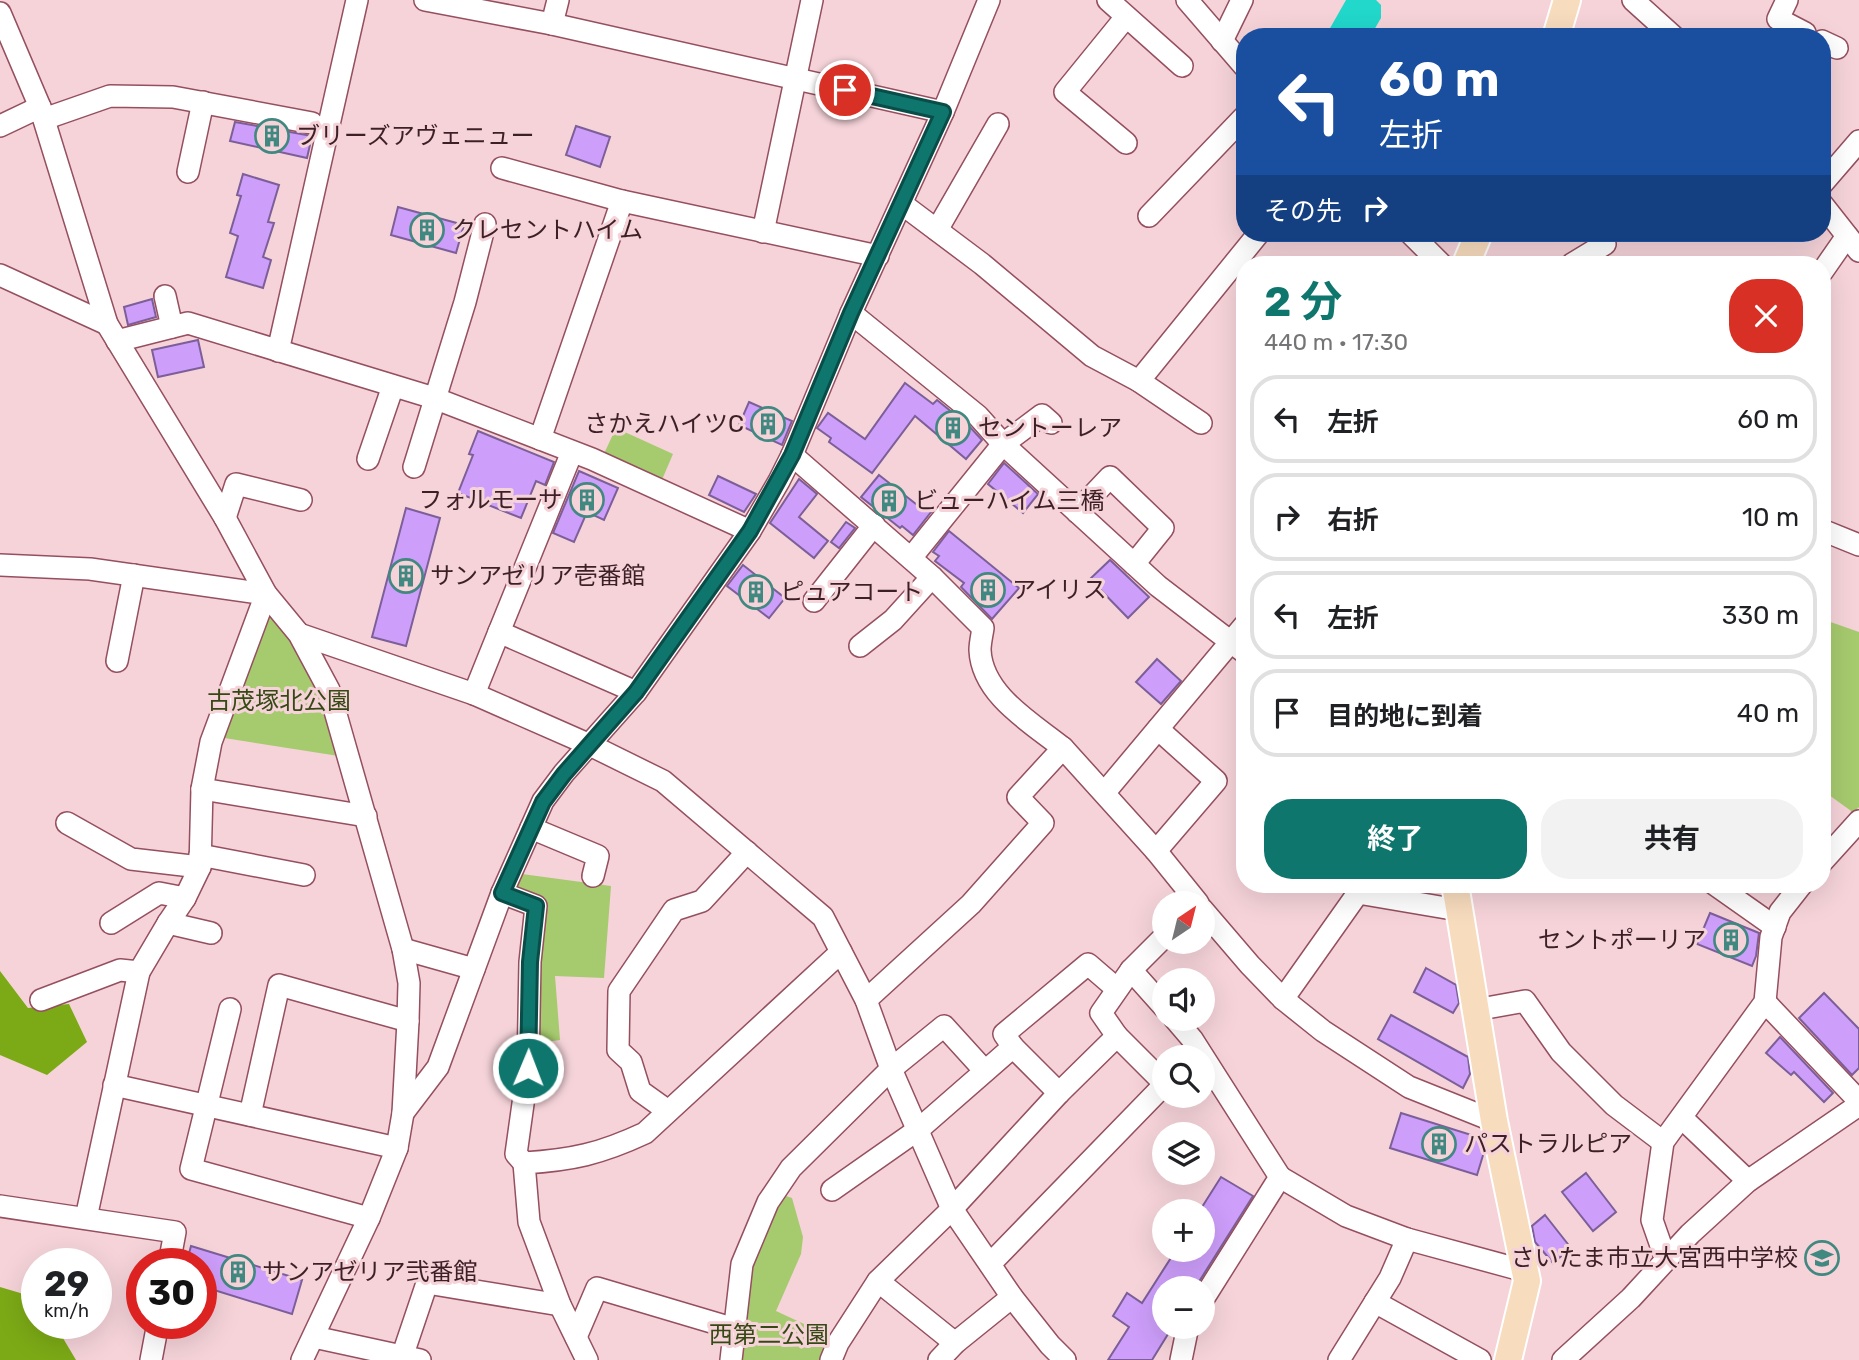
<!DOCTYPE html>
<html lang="ja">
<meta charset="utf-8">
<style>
body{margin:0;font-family:Rubik,"Noto Sans JP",sans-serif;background:#f2f2f2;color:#202124;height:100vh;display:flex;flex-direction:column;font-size:26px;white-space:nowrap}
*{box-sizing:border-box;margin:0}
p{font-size:23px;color:#757577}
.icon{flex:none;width:38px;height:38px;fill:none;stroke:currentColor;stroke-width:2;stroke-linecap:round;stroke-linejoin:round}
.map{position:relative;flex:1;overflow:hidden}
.details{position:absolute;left:1236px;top:256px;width:595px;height:637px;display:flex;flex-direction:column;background:#fff;border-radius:28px;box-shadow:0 7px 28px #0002}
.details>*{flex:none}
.banner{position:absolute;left:1236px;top:28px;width:595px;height:214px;border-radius:28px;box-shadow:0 7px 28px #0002;background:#1a4fa0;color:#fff;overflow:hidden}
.needle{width:46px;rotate:35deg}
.tools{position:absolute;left:1152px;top:891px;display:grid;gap:14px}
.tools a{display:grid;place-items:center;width:63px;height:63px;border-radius:50%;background:#fff;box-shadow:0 7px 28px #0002;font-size:35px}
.speed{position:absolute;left:21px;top:1248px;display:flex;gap:14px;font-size:35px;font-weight:700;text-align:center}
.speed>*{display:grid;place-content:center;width:91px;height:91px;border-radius:50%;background:#fff;box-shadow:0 7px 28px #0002;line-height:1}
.speed small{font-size:18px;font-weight:400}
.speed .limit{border:10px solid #d22;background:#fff;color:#111}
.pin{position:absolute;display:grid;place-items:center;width:60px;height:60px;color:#fff;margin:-30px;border:4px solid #fff;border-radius:50%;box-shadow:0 2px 7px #0007}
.me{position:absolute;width:77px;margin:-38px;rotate:1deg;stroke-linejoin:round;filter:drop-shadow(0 0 5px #0008)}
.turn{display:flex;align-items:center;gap:24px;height:147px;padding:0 28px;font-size:32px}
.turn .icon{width:91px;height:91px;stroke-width:2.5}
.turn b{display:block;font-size:49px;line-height:60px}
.then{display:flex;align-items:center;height:66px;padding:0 28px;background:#0003;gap:14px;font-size:26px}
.round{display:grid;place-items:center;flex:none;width:74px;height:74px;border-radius:28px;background:#f2f2f2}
.head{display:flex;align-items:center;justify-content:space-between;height:119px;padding:0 28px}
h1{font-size:42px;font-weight:700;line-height:52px;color:#0f766e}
.cta{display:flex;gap:14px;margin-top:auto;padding:14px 28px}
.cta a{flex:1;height:80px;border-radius:28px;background:#0f766e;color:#fff;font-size:28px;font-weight:700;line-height:80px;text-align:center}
.cta a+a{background:#f2f2f2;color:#202124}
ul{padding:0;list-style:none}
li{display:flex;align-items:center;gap:21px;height:88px;margin:0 14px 10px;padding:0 14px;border:4px solid #e0e0e0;border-radius:28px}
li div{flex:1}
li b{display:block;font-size:26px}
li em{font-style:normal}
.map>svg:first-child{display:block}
.green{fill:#a6ca6e}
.forest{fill:#7caa16}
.water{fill:#21d8cb}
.building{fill:#cd9efa;stroke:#7c5f99;stroke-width:2}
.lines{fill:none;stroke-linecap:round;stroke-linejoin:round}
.minor-casing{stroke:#954f5f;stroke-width:24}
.major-casing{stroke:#fff;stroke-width:30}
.minor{stroke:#fff;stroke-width:21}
.major{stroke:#f8dcbe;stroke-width:26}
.route-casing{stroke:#0a4d48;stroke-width:18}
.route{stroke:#0f766e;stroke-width:12}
.labels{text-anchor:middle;stroke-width:6;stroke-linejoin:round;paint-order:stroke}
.poi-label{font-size:24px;fill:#3d1f26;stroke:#f5d3d9;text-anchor:start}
.park-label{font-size:24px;fill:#364915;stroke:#f5d3d9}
</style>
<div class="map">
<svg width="1859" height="1360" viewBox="0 0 1859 1360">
<rect width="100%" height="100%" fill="#f5d3d9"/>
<g class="green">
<path d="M616 428 673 454 661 482 602 458Z"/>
<path d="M266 603 326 692 345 757 218 737Z"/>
<path d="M1822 619 1859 632V807L1854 813 1822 790Z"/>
<path d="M522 874 611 886 604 978 555 976 560 1040 531 1044 539 904 514 893Z"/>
<path d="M780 1194 792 1198 803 1237 801 1254 776 1311 832 1337 822 1360H740L750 1266Z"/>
</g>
<g class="forest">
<path d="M0 971 28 1008 69 1004 87 1042 47 1075 0 1055Z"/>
<path d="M0 1287 37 1298V1323H54L76 1360H0Z"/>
</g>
<path class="water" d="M1346 0H1376L1381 5V18L1370 37H1325Z"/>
<g class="building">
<path d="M235 122 312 136 307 158 230 141Z"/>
<path d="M576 126 610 137 600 167 566 155Z"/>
<path d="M243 174 279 185 268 222 274 223 263 257 271 260 263 288 226 277 238 236 230 233 241 196 237 195Z"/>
<path d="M398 207 464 225 456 253 391 235Z"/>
<path d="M152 299 156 317 128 325 124 307Z"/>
<path d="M198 340 204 367 158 377 152 350Z"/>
<path d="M905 383 933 404 937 400 969 426 982 440 966 459 915 416 872 473 829 442 831 438 817 428 828 413 865 439Z"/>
<path d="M749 402 792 421 782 445 739 425Z"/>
<path d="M478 431 554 462 545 485 536 481 521 518 458 493 473 455 469 454Z"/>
<path d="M1004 463 1038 494 1023 513 988 484Z"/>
<path d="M579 471 618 488 604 520 587 512 574 542 553 533Z"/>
<path d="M879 475 921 508 923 506 931 512 913 535 902 526 900 528 861 497Z"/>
<path d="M718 476 756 494 744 512 709 495Z"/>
<path d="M799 479 817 494 799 517 828 541 814 558 770 523Z"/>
<path d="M406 508 440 518 406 646 372 637Z"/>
<path d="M846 522 855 528 839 548 831 542Z"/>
<path d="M949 531 1019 588 992 619 961 587 964 583 935 561 939 556 933 552Z"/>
<path d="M1110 560 1149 597 1128 618 1090 579Z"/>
<path d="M743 565 785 598 769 618 727 586Z"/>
<path d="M1157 659 1181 681 1161 704 1136 682Z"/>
<path d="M1710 913 1759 933 1756 956 1752 966 1697 944Z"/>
<path d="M1426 968 1456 985 1459 1003 1453 1013 1414 992Z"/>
<path d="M1824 993 1859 1029V1068L1852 1075 1799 1018Z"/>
<path d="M1391 1015 1468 1057 1470 1074 1463 1088 1378 1039Z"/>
<path d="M1780 1037 1833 1093 1824 1102 1794 1072 1791 1075 1766 1053Z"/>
<path d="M1401 1113 1481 1138 1484 1152 1477 1175 1390 1148Z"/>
<path d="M1586 1173 1616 1212 1593 1231 1562 1192Z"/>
<path d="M1221 1177 1253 1196 1195 1288H1164V1326H1173L1152 1360H1108L1129 1327 1113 1316 1127 1293 1142 1303 1176 1250H1202V1207Z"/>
<path d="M1545 1215 1571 1248 1553 1263 1535 1242 1532 1226Z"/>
<path d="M191 1246 302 1280 292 1314 201 1286V1264H186Z"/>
</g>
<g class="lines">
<g class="minor-casing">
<g id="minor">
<path d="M425 0 552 24 943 112"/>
<path d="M1108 0 1182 66"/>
<path d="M1187 0 1244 66"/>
<path d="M1633 0 1674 37"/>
<path d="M1787 0 1778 19 1805 33 1804 37"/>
<path d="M0 13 40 107 107 324 225 518 266 594 299 634 329 690 403 949 409 983 408 1021 403 1113 397 1148 369 1218 302 1360"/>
<path d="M1126 17 1065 92 1126 143"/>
<path d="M552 24 558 0"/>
<path d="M1222 41 1242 0"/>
<path d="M1822 41 1837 48"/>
<path d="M44 119 110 96 173 97 312 123"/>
<path d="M0 126 40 107"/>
<path d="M502 168 622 201 878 256"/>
<path d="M188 172 203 102"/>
<path d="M1822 184 1859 141"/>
<path d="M902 204 982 264 1092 356 1139 381 1201 423"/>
<path d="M1822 204 1859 251"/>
<path d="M1149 216 1244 117"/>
<path d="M937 230 998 124"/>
<path d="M763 232 812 0"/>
<path d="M1410 233 1441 264"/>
<path d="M1572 264 1605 244"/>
<path d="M1822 272 1847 236"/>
<path d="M0 275 107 324"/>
<path d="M165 296 172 327"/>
<path d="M851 313 978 416 1003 444 1158 586 1244 652"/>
<path d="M117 341 188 323 434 398 592 459 750 531"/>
<path d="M278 351 357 0"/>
<path d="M1139 381 1259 233"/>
<path d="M540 439 622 201"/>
<path d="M792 455 932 577 983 628C982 635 980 643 980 650 982 695 1032 723 1063 748L1018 797 1043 823 971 904 866 1000"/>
<path d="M368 459 393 386"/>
<path d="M414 467 465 302 485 224"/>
<path d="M1077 512 1110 477 1163 528 1134 564"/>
<path d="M225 518 236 484 301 500"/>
<path d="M1822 530 1859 545"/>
<path d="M911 558 1003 444 1042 415 1051 423"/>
<path d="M0 565 90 569 266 594 211 742 202 789 200 867 185 898 168 923 139 972 86 1218"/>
<path d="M814 601 874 525"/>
<path d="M499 632 572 452"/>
<path d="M299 634 474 694 590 745 663 781 823 917 866 1000 891 1069 952 1209 1012 1297 1050 1345 1065 1360"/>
<path d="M860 646 893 620 932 577"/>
<path d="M117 661 134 575"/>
<path d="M474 694 499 632 636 692"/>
<path d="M1063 748 1156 851 1198 903"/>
<path d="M202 789 366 816"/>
<path d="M1105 792 1244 626"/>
<path d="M67 823 131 859 200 867"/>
<path d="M531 828 598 856 593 876"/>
<path d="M1156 851 1216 781 1158 729"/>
<path d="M200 855 304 875"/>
<path d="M1822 862 1859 821"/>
<path d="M1714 884 1775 927"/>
<path d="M502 893 536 906 530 962 528 1068 516 1154 524 1163"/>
<path d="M1202 909 1250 965 1283 999 1323 1031 1409 1087 1494 1121"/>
<path d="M111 923 159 893 185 898"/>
<path d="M168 923 211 933"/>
<path d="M403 949 474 969"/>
<path d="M1131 970 1164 1007"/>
<path d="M1283 999 1358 893 1458 910"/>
<path d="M41 1000 120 970 139 972"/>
<path d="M1765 1002 1859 1101"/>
<path d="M230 1009 191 1169 369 1218"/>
<path d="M1475 1010 1525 1001 1561 1052 1614 1105 1663 1142"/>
<path d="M1174 1018 1192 1039 1280 1177 1202 1301"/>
<path d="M1117 1036 1164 1083"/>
<path d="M1013 1047 1059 1093"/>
<path d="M114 1085 397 1148"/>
<path d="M668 1111 640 1091 631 1062 618 1050 619 991 674 910 702 901 747 852"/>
<path d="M403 1113 438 1067 502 893 543 801 564 773 636 692 750 531 779 481 792 455 851 313 943 112 989 0"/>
<path d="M250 1115 279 985 408 1021"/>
<path d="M1682 1118 1748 1181"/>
<path d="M1280 1177 1346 1216 1407 1239 1525 1271"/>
<path d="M832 1190 919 1129 1013 1047 1004 1034 1088 964 1117 989"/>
<path d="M0 1206 175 1232 169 1264"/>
<path d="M1666 1260 1652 1220 1663 1142 1765 1002 1771 937 1780 912 1802 884"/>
<path d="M990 1264 1164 1085"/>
<path d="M878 1281 955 1343"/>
<path d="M1375 1302 1480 1360"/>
<path d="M314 1337 420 1360"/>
<path d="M576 1337 597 1288 735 1329"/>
<path d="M402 1357 427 1283 560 1305"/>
<path d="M151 1360 158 1323"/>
<path d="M587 1360 560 1305 529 1222 524 1163C572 1160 600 1154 645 1133L841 952"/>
<path d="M731 1360 742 1264 768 1202 791 1168 891 1069 944 1026 984 1070"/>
<path d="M831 1360 838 1343 878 1281 952 1209 1059 1093 1117 1036 1101 1013 1131 970 1164 937"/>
<path d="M939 1360 955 1343 1012 1297"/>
<path d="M1181 1360 1188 1326"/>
<path d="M1339 1360 1390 1278 1407 1239"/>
<path d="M1563 1360 1631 1298 1690 1234 1748 1181 1859 1105"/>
</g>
</g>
<g class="major-casing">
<g id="major">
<path d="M1556 37 1567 0"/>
<path d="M1466 264 1479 233"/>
<path d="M1455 884 1494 1121 1527 1281 1508 1360"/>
</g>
</g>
<use href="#minor" class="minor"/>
<use href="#major" class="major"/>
</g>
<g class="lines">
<g class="route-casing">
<path id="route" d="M528 1068 530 962 536 906 502 893 543 802 564 774 636 692 750 531 792 455 851 313 943 112 845 90"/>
</g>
<use href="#route" class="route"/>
</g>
<defs>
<g id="building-ring" transform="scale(1.75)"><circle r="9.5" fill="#f5d3d9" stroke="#418881" stroke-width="1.5"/><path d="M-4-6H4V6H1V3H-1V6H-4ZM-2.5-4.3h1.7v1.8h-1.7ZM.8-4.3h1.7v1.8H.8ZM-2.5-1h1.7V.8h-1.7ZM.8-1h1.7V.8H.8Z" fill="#418881"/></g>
<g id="school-ring" transform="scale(1.75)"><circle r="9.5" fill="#f5d3d9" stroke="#418881" stroke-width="1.5"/><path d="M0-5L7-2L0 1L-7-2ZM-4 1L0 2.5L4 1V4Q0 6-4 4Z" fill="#418881"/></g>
</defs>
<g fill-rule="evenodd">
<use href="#building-ring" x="272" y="136"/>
<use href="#building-ring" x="427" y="230"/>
<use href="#building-ring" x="768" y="424"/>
<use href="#building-ring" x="953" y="428"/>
<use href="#building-ring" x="587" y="500"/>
<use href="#building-ring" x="889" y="501"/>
<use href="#building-ring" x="406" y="576"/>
<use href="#building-ring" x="988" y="590"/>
<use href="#building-ring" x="756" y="592"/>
<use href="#building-ring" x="1731" y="940"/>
<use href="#building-ring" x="1439" y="1144"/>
<use href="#school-ring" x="1822" y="1258"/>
<use href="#building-ring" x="238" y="1272"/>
</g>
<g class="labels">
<g class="poi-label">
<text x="296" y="144">ブリーズアヴェニュー</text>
<text x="452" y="238">クレセントハイム</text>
<text x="744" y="432" text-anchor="end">さかえハイツC</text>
<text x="978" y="436">セントーレア</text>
<text x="562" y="508" text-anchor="end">フォルモーサ</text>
<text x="914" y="509">ビューハイム三橋</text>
<text x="430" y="584">サンアゼリア壱番館</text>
<text x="1012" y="598">アイリス</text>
<text x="780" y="600">ピュアコート</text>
<text x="1706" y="948" text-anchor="end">セントポーリア</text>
<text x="1464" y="1152">パストラルピア</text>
<text x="1798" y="1266" text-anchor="end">さいたま市立大宮西中学校</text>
<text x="262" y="1280">サンアゼリア弐番館</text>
</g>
<g class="park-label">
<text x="279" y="709">古茂塚北公園</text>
<text x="769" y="1343">西第二公園</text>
</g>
</g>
</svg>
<div class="tools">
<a><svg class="needle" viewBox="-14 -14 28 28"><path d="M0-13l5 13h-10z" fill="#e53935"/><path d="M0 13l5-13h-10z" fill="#757577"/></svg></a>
<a><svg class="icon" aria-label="sound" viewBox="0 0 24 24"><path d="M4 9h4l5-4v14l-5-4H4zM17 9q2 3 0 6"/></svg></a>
<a><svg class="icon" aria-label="search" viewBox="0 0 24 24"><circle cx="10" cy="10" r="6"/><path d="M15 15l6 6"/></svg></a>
<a><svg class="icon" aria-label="layers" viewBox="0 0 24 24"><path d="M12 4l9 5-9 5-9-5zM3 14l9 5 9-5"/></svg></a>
<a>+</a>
<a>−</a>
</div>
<div class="speed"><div>29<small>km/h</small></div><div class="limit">30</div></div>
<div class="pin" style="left:845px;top:90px;background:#d93025"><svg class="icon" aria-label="arrive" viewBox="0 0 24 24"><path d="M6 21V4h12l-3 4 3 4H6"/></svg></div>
<svg class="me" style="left:528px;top:1068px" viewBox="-20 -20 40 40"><circle r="17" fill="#0f766e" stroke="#fff" stroke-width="3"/><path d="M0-11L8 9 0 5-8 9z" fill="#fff"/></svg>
<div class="banner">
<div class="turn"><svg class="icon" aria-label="left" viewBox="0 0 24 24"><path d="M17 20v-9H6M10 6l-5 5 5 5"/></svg><div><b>60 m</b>左折</div></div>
<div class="then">その先<svg class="icon" aria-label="right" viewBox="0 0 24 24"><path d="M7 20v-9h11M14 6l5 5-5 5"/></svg></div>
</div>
<section class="details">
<div class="head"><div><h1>2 分</h1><p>440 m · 17:30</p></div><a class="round" style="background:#d93025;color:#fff"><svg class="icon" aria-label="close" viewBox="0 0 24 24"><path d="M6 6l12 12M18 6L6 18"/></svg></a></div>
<ul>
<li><svg class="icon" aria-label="left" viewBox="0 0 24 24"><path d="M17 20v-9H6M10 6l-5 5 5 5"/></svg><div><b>左折</b></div><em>60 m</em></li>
<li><svg class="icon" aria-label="right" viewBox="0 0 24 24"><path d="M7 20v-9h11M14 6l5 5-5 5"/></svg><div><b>右折</b></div><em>10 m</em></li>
<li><svg class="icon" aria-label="left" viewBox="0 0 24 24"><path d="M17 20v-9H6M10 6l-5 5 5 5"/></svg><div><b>左折</b></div><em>330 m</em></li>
<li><svg class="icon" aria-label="arrive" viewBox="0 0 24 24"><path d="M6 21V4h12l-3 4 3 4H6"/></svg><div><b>目的地に到着</b></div><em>40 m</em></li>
</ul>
<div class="cta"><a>終了</a><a>共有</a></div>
</section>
</div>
